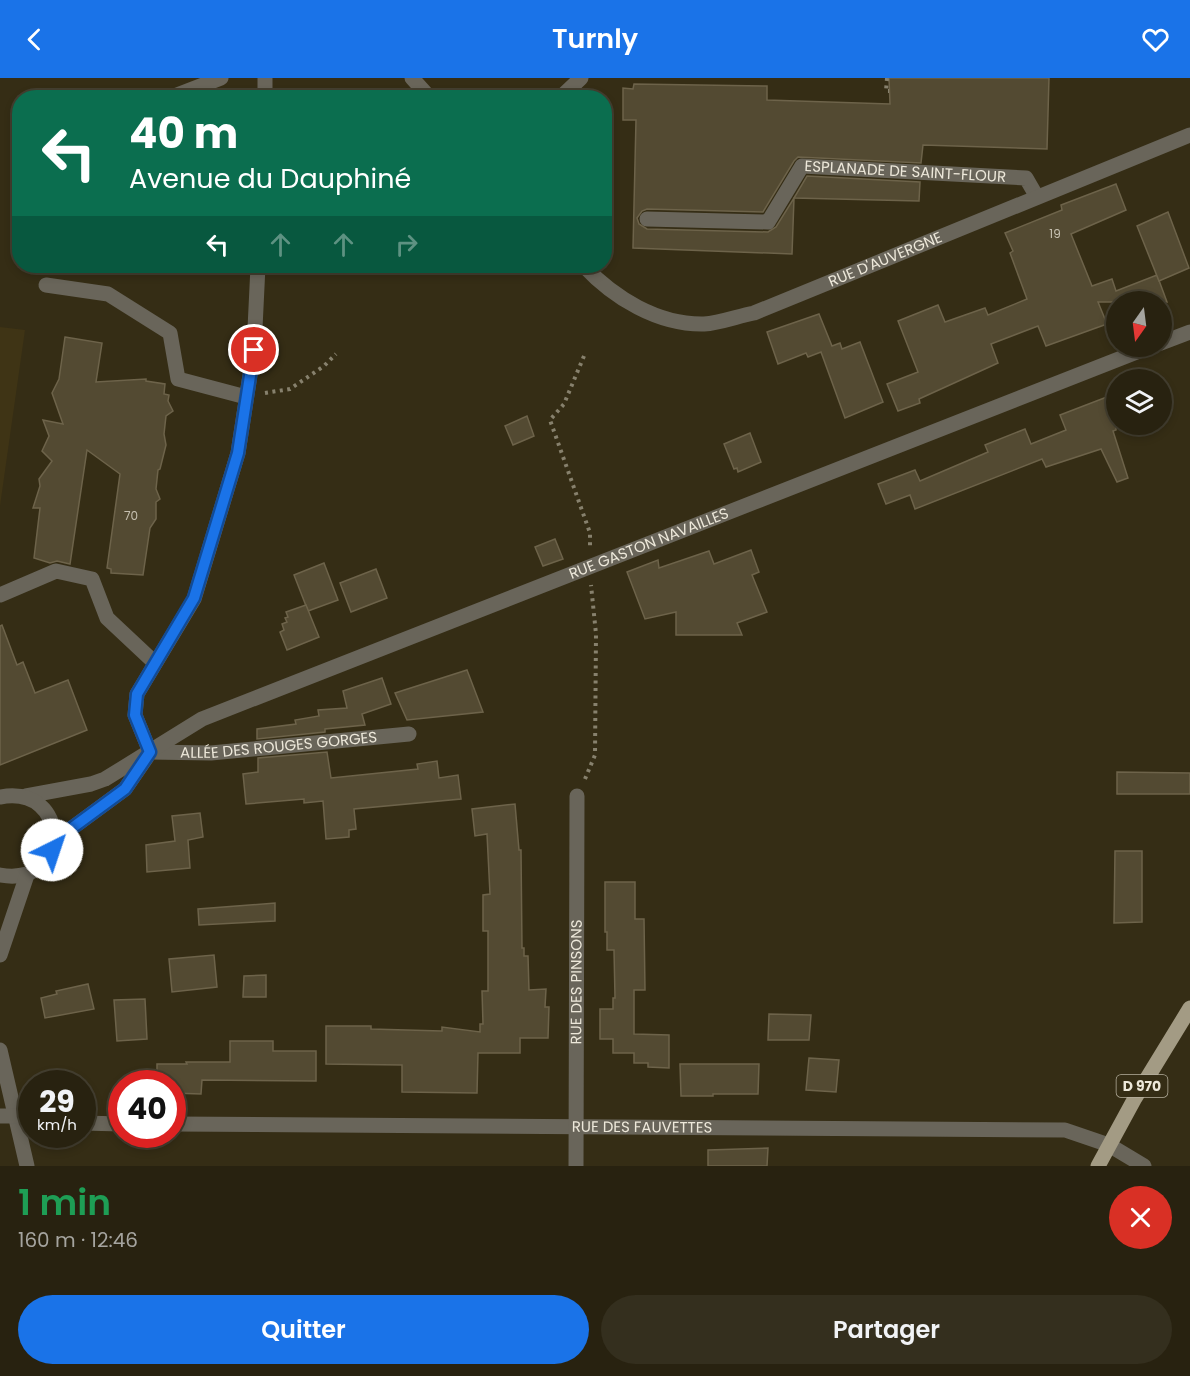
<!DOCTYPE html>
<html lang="fr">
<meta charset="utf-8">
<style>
body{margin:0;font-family:Poppins,sans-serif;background:#342f1e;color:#f1f3f6;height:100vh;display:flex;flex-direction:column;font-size:22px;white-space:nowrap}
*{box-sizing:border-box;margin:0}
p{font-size:20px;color:#a5a49f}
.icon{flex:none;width:33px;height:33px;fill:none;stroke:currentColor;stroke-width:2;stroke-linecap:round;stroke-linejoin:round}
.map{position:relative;height:1088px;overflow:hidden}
.side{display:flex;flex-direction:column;background:#282210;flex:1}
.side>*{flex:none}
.banner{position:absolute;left:12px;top:12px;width:600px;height:183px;border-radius:24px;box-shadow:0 3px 9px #0003,0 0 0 2px #443f30;background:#0b6e4f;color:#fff;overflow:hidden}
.needle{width:39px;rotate:194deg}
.buttons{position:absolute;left:1106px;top:213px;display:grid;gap:12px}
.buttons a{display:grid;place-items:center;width:66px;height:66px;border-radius:50%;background:#282210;box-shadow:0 3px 9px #0003,0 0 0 2px #443f30;font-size:30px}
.speed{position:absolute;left:18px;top:992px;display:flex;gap:12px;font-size:30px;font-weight:700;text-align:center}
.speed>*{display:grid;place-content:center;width:78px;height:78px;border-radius:50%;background:#282210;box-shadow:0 3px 9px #0003,0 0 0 2px #443f30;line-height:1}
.speed small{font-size:15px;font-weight:400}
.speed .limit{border:9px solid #d22;background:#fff;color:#111}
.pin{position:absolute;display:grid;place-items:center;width:51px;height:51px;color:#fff;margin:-26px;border:3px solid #fff;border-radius:50%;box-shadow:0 2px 6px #0007}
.me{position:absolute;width:66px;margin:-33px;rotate:41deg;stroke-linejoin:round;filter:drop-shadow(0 0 4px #0008)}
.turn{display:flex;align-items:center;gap:21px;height:126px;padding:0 18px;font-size:27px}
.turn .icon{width:78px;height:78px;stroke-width:2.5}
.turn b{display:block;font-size:42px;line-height:51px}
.lanes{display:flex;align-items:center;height:57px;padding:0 18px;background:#0003;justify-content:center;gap:30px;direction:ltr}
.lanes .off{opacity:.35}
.round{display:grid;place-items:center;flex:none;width:63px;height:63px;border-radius:32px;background:#342f1e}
.headline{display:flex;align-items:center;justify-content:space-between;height:102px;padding:0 18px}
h1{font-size:36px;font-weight:600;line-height:45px;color:#1e9e55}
.cta{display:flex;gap:12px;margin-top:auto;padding:12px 18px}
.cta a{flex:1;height:69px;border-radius:36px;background:#1a73e8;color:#fff;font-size:24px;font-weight:600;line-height:69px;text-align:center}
.cta a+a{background:#342f1e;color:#f1f3f6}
header{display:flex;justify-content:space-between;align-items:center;height:78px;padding:0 18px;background:#1a73e8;color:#fff;font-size:27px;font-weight:600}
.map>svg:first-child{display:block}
.built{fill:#3f3415}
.building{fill:#534a32;stroke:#6d634a;stroke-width:1.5}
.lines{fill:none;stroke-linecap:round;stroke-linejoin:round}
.path{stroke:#87816d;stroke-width:4;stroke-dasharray:3 4.5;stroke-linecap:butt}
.minor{stroke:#69655a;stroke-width:15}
.major{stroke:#a39b84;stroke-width:15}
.route-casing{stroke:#114b97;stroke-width:15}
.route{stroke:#1a73e8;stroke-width:10}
.labels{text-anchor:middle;stroke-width:4.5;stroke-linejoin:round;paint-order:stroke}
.number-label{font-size:12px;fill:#c6c0b0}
.shield{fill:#352d15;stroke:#b6b09f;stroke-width:1.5}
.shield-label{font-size:14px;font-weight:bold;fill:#ede8da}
.street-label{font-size:15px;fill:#ede8da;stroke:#352d15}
</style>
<header><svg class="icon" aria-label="back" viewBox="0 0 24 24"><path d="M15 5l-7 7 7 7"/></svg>Turnly<svg class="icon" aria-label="heart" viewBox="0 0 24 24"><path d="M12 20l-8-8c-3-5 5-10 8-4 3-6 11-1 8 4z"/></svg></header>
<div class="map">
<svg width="1190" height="1088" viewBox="0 0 1190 1088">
<rect width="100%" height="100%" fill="#352d15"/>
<path class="built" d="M0 249 25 252 0 428Z"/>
<g class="building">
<path d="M889 0H1049L1047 71 923 67 921 85 798 79 794 83 763 134 647 131 642 133 637 140 639 146 647 151 768 154 776 149 794 120 792 176 633 170 636 42H623V10L633 11 634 6 767 8V22L890 26Z"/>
<path d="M807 98 920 104 919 123 794 120Z"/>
<path d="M1116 106 1126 132 1071 156 1092 208 1112 201 1116 213 1157 197 1167 224H1098L1107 246 1046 268 1038 248 991 266 998 285 919 321 920 325 898 333 887 306 918 294 898 243 938 227 945 244 985 230 988 237 1027 221 1010 175 1013 173 1005 155 1062 132 1061 127Z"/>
<path d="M1168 134 1189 190 1159 203 1137 148Z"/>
<path d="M819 236 832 268 840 265 842 271 860 264 883 324 845 340 821 274 808 279 806 275 778 286 767 254Z"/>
<path d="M65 259 102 265 96 304 146 301V303L165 306 164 316 169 317 168 323 173 333 166 338 164 356 166 367 160 391 158 392 156 411 160 421 156 424V441L150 450 143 497 111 495V491L107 490 120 396 87 372 70 486 57 483 50 485 34 480 40 430H33L40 408 39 401 52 383 42 373 49 358 43 342 63 346 52 315 59 301Z"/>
<path d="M1112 317 1116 328V352L1113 353 1128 400 1117 404 1101 371 1046 389 1042 381 915 431 910 417 886 426 878 406 915 392 920 403 988 374 985 367 1025 351 1031 366 1066 352 1060 337Z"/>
<path d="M527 338 534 358 513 367 505 348Z"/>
<path d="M750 355 761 384 738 394 737 390 734 391 724 366Z"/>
<path d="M555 461 563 481 543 488 535 469Z"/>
<path d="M751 472 759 494 752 497 767 534 737 545 742 557H676V534L645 541 627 494 658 482 659 490 709 473 714 486Z"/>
<path d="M324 485 338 522 308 533 294 497Z"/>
<path d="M376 491 387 520 351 534 340 505Z"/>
<path d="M306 527 319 559 287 572 280 554 284 552 282 546 287 544 285 540 288 539 286 534Z"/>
<path d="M2 547 17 587 23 584 35 615 68 602 87 652 0 687V548Z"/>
<path d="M467 592 483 634 407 642 395 615Z"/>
<path d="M382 600 391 626 362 636 365 647 325 651V654L257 661V651L296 646 295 642 319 638 318 632 347 630 343 613Z"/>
<path d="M327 674 331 700 418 691 417 686 437 683 439 700 458 697 461 721 354 731 356 751 349 752V759L326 761 323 723 304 725V721L246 726 243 696 258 694V680Z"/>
<path d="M1117 694 1190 695V716H1117Z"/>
<path d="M515 726 519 772H521L522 870H524V878H528L529 912 546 911 545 929H549L548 960H520V975H478L477 1015 402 1014V987L326 986V948H371V951L442 953V949L480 954V946H483L482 913H488V853H483V817L490 816 487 756 475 758 472 731Z"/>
<path d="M200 735 203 759 188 762 190 790 147 794 146 767 175 763 172 738Z"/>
<path d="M1115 773H1142V844L1114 845Z"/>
<path d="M605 804H635V841H644L645 912H634V956L669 957V990L648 989V985H634V975H613V961H600V931H613V920H615L614 872H607V854H605Z"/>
<path d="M275 825V843L199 847 198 831Z"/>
<path d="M214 877 217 909 172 914 169 881Z"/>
<path d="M266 897V919H243L244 898Z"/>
<path d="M88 906 94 931 45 940 41 920 57 916 56 913Z"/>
<path d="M145 921 147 961 117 963 114 922Z"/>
<path d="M769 936 811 937 809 962H768Z"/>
<path d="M230 963H273V973H316V1003L202 1002 201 1016 172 1015V1005H157V986H187L186 984H230Z"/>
<path d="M809 980 839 982 836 1014 806 1012Z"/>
<path d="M680 986H759L758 1016H713V1018H681Z"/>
<path d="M768 1070 767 1088H708V1072Z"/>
</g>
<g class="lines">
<g class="path">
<path d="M887 0 886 13H889"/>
<path d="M584 278 564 326 550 342 590 455V470"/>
<path d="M265 315 290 311 324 288 336 276"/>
<path d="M585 701 595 677 596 556 591 507"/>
</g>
<g class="minor">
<path d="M412 0 430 20"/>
<path d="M177 17 221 0"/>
<path d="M265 20V0"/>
<path d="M560 20 581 0"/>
<path id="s1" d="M647 141 768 144 802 88 1026 100 1037 119"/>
<path id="s2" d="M584 188C614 220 658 247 704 246 720 245 738 238 754 235L1190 57"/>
<path d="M46 207 108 216 170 255 178 301 246 319"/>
<path d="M1161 265 1190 254"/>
<path d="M0 517 56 493 92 501 107 540 155 585"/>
<path d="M150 674 135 637 137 616 194 521 238 375 254 271 258 188"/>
<path id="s3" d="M150 674 211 675 409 656"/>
<path id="s4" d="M26 718 91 706 105 701 202 641 1152 268"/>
<path d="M0 719C72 706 70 810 0 797"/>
<path d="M53 764 125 711 147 679"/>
<path d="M0 877 27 797"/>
<path d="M0 972 27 1088"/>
<path d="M0 1038H16L32 1042"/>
<path d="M82 1045 122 1046"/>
<path id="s5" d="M172 1046 1065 1052 1109 1067 1144 1088"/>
<path id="s6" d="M576 1088 577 718"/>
</g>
<path class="major" d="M1098 1088 1135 1020 1190 930"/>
</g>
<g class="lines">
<g class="route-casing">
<path id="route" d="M52 772 53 764 125 711 150 674 135 637 137 616 194 520 238 375 254 272"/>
</g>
<use href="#route" class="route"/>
</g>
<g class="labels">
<g class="number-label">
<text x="1055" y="160">19</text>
<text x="131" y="442">70</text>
</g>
<rect class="shield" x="1116.5" y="997" width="51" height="22" rx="4.5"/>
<g class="shield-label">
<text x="1142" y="1013">D 970</text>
</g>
<g class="street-label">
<text dy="5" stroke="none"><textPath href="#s1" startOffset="290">ESPLANADE DE SAINT-FLOUR</textPath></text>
<text dy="5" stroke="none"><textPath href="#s2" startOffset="330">RUE D'AUVERGNE</textPath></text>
<text dy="5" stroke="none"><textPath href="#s4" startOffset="675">RUE GASTON NAVAILLES</textPath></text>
<text dy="5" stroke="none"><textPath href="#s3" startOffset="129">ALLÉE DES ROUGES GORGES</textPath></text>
<text dy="5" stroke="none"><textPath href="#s6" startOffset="184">RUE DES PINSONS</textPath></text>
<text dy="5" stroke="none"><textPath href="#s5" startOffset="470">RUE DES FAUVETTES</textPath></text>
</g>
</g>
</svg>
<div class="buttons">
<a><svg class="needle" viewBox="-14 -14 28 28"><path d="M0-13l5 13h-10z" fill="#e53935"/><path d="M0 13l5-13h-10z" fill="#a5a49f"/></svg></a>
<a><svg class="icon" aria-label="layers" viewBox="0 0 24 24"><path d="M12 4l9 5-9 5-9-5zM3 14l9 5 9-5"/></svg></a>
</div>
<div class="speed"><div>29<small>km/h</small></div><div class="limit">40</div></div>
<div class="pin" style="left:254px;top:272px;background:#d93025"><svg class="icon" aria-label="arrive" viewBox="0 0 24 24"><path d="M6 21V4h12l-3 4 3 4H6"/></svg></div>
<svg class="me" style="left:52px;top:772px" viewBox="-20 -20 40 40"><circle r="19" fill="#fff"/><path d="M0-13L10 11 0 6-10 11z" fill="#1a73e8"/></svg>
<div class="banner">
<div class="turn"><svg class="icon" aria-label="left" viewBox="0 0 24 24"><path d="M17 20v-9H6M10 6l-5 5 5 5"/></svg><div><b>40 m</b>Avenue du Dauphiné</div></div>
<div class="lanes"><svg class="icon" aria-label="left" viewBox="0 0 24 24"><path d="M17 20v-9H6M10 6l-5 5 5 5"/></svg><svg class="icon off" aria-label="ahead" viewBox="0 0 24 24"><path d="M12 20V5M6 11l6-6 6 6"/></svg><svg class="icon off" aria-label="ahead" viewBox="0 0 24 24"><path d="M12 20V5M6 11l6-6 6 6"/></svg><svg class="icon off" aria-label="right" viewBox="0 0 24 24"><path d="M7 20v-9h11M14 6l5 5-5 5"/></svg></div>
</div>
</div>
<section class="side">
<div class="headline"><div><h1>1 min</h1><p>160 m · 12:46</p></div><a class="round" style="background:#d93025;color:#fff"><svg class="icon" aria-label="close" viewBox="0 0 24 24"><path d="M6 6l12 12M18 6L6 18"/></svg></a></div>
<div class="cta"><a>Quitter</a><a>Partager</a></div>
</section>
